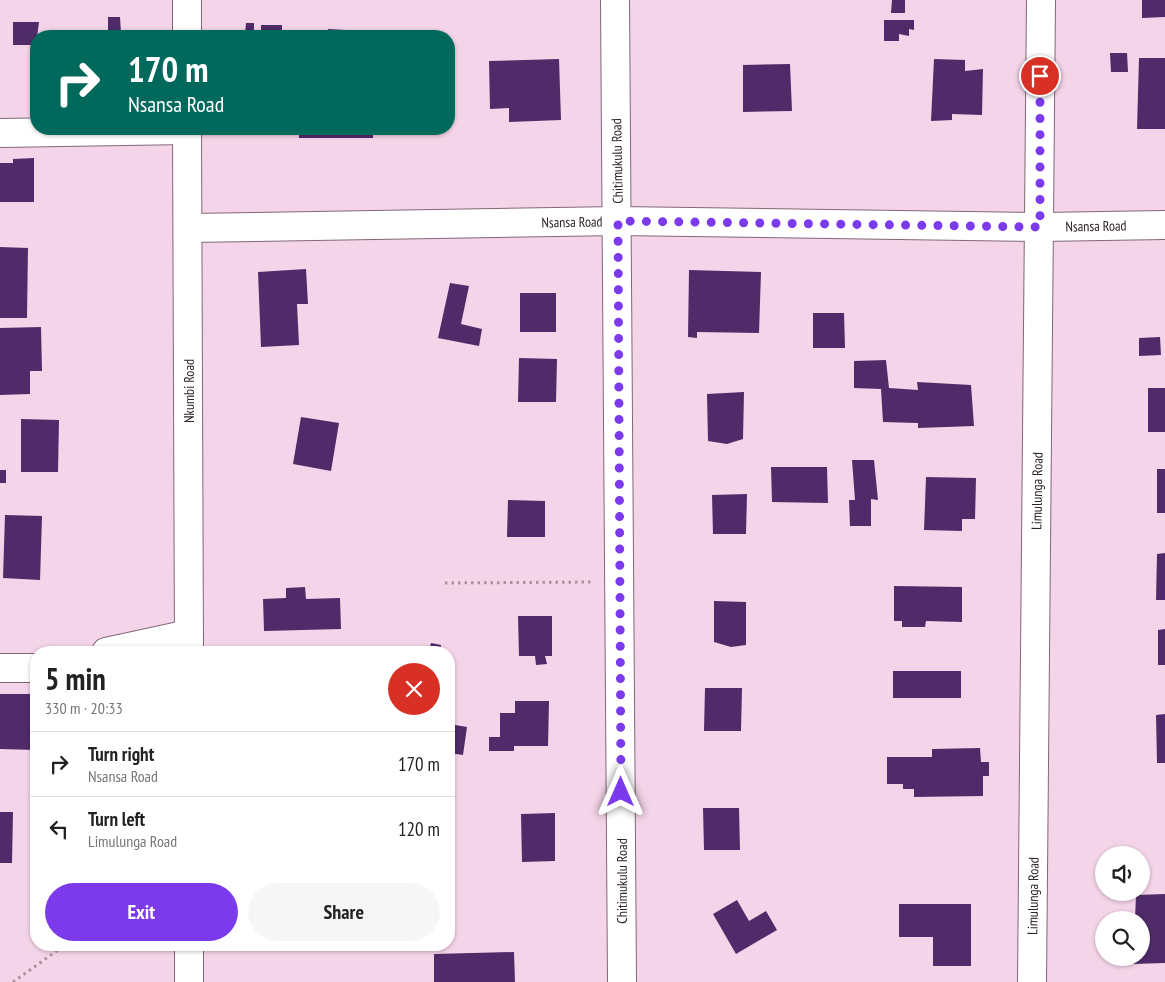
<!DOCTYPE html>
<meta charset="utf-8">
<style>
body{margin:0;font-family:"PT Sans Narrow",sans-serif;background:#f6f6f6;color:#222;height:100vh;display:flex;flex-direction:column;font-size:19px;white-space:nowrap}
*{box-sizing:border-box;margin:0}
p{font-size:16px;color:#767676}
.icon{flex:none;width:28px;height:28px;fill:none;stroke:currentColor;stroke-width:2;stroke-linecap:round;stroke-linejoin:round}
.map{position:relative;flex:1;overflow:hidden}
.side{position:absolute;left:30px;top:646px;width:425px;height:305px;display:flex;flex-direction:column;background:#fff;border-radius:20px;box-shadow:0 1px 4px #0004}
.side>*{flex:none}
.top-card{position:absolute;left:30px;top:30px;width:425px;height:105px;border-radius:20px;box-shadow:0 1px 4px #0004;background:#00695c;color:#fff;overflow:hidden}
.buttons{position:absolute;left:1095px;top:846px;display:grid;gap:10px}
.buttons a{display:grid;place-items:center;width:55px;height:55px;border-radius:50%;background:#fff;box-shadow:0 1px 4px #0004;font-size:25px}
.pin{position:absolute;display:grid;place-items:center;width:42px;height:42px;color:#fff;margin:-21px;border:2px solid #fff;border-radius:50%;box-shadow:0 1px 5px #0007}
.me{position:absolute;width:55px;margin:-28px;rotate:0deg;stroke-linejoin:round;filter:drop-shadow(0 0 4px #0008)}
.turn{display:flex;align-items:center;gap:18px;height:105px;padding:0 15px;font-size:22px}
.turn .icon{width:65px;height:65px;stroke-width:2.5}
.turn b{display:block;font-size:35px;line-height:42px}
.round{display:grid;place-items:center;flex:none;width:52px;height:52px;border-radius:26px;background:#f6f6f6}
.overview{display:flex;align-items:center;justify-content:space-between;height:85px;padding:0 15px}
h1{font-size:30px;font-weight:600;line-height:38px}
.button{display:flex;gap:10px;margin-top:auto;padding:10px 15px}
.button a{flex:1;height:58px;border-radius:30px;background:#7c3aed;color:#fff;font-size:20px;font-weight:600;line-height:58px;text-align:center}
.button a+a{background:#f6f6f6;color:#222}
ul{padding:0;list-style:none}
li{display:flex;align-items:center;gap:15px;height:65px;padding:0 15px;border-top:1px solid #e0e0e0}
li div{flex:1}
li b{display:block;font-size:19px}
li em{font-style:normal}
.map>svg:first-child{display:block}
.building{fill:#4f2b69}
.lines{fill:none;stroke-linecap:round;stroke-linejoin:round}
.minor-casing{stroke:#836779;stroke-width:30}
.path{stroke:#a990a0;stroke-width:3;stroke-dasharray:2.5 4;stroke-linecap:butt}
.minor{stroke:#fff;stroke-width:28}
.route{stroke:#7c3aed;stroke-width:9;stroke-dasharray:0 16.2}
.labels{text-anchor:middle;stroke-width:5;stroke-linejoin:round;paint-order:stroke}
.street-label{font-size:14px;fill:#30242c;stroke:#fff}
</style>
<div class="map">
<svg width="1165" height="982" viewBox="0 0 1165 982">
<rect width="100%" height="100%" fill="#f4d4e8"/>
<g class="building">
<path d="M892 0H905V13H891Z"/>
<path d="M1142 0H1165V17L1142 18Z"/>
<path d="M108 17H120L121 33H108Z"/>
<path d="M884 20H914V30L909 29V36L899 34V41H884Z"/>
<path d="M13 22H39L36 45H13Z"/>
<path d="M246 23H254V33H245Z"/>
<rect x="261" y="25" width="21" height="11"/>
<path d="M328 29 346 30V36H328Z"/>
<path d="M1110 53H1127L1128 72H1111Z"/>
<path d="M1139 58H1165V129H1137Z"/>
<path d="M559 59 561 120 509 122V108L490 109 489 61Z"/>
<path d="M934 59 965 60V71L983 69 982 115 952 114V120L931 121Z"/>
<path d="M790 64 792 111 743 112V65Z"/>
<rect x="299" y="129" width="74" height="9"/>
<path d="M34 158V202H0V163H13V159Z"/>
<path d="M0 247 28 248 27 318H0Z"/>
<path d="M306 269 308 304H297L299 345 261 347 258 272Z"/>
<path d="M689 270 761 272 759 333 697 332V338L688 337Z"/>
<path d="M450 283 469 286 461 324 482 329 479 346 438 338Z"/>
<rect x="520" y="293" width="36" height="39"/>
<path d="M813 313H844L845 348H813Z"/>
<path d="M41 327 42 371H30V394L0 395V328Z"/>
<path d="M1160 337 1161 355 1139 356V338Z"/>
<path d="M519 358 557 359 556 402H518Z"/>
<path d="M886 360 889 388 918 390 917 382 971 385 974 426 918 428V423L883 422 881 389 854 388V361Z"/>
<rect x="1148" y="388" width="17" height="44"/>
<path d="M744 392 743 439 727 444 708 441 707 394Z"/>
<path d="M301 417 339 423 331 471 293 464Z"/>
<path d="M21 419 59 420 58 472H21Z"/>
<path d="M852 460H874L878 500 871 499V526H850L849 500H855Z"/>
<path d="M771 467H827L828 503 772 502Z"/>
<rect x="1157" y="469" width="8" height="44"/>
<rect x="0" y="470" width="6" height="13"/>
<path d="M926 477 976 478 975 519H962V531L924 530Z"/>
<path d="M747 494 746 534H713L712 495Z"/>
<path d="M508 500 545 501V537H507Z"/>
<path d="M5 515 42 516 40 580 3 578Z"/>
<path d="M1165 553V600H1156L1157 554Z"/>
<path d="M894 586 962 587V622L926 621 925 627H902V621H894Z"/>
<path d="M305 587 306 599 340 598 341 629 264 631 263 599 286 598V588Z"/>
<path d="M714 601 746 602V645L731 647 714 642Z"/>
<path d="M518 616H552V656H545L547 664 536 665 535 656H519Z"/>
<path d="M1165 629V665H1158V630Z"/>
<path d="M431 643 441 645 440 652H429Z"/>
<rect x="893" y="671" width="68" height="27"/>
<path d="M705 688H742L741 731H704Z"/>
<path d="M0 694H36V750L0 749Z"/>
<path d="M515 701H549L548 746H514V751H489V737H500V713H515Z"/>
<path d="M1165 714V763H1157L1156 715Z"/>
<path d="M449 724 467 727 463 755 449 753Z"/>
<path d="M980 748 981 762H989V776H983V796L914 797V789H903V784H887V757H932V749Z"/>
<path d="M703 808H739L740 850H704Z"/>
<path d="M0 812H13L12 863H0Z"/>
<path d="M555 813V861L522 862 521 814Z"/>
<path d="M1165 894V963L1133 964 1134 958H1141V920H1135L1136 895Z"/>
<path d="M737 900 749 921 766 911 777 930 736 954 713 914Z"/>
<path d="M899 904H971V966H933V937H899Z"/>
<rect x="262" y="945" width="28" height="2"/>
<path d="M514 952 515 982H434V954Z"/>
</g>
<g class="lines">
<g class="minor-casing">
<g id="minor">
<path d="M615 0 622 982"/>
<path d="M187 36V0"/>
<path d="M187 129 189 652"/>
<path d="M0 133 187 130"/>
<path d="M188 228 618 221 1040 227 1165 225"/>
<path d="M106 652 189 634"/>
<path d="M0 668H36"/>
<path d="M189 982V945"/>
<path d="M1032 982 1041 0"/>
</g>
</g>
<g class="path">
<path d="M445 583 594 582"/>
<path d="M13 982 65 945"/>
</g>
<use href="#minor" class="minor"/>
</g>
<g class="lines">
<path class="route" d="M621 792 618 221 1040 227V76"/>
</g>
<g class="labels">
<g class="street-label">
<text transform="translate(617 161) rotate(-91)" y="5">Chitimukulu Road</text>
<text transform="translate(572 222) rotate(-1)" y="5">Nsansa Road</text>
<text transform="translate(1096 226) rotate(-1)" y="5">Nsansa Road</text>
<text transform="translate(189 391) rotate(-90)" y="5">Nkumbi Road</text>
<text transform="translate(1037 491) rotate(-89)" y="5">Limulunga Road</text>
<text transform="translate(622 881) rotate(-90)" y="5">Chitimukulu Road</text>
<text transform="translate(1033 896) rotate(-89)" y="5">Limulunga Road</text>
</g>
</g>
</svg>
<div class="buttons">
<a><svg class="icon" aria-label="sound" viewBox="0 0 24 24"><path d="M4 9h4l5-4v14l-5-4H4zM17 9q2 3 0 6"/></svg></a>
<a><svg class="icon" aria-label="search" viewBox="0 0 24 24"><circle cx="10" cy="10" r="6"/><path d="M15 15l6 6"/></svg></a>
</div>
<div class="pin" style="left:1040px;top:76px;background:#d93025"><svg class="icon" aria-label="arrive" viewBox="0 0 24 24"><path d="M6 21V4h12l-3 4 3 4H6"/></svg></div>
<svg class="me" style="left:621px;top:792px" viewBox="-20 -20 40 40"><path d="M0-17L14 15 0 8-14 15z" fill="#7c3aed" stroke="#fff" stroke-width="4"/></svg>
<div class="top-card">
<div class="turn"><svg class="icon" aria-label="right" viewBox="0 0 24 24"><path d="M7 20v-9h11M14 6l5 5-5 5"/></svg><div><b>170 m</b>Nsansa Road</div></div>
</div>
<section class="side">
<div class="overview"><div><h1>5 min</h1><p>330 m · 20:33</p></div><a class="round" style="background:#d93025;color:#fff"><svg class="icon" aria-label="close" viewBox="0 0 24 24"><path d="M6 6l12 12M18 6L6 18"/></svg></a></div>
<ul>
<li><svg class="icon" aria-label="right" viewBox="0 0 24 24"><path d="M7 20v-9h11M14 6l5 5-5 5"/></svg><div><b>Turn right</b><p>Nsansa Road</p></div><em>170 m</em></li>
<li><svg class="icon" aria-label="left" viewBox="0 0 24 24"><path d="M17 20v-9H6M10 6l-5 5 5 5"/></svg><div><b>Turn left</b><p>Limulunga Road</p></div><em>120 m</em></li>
</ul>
<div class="button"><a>Exit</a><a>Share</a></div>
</section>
</div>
